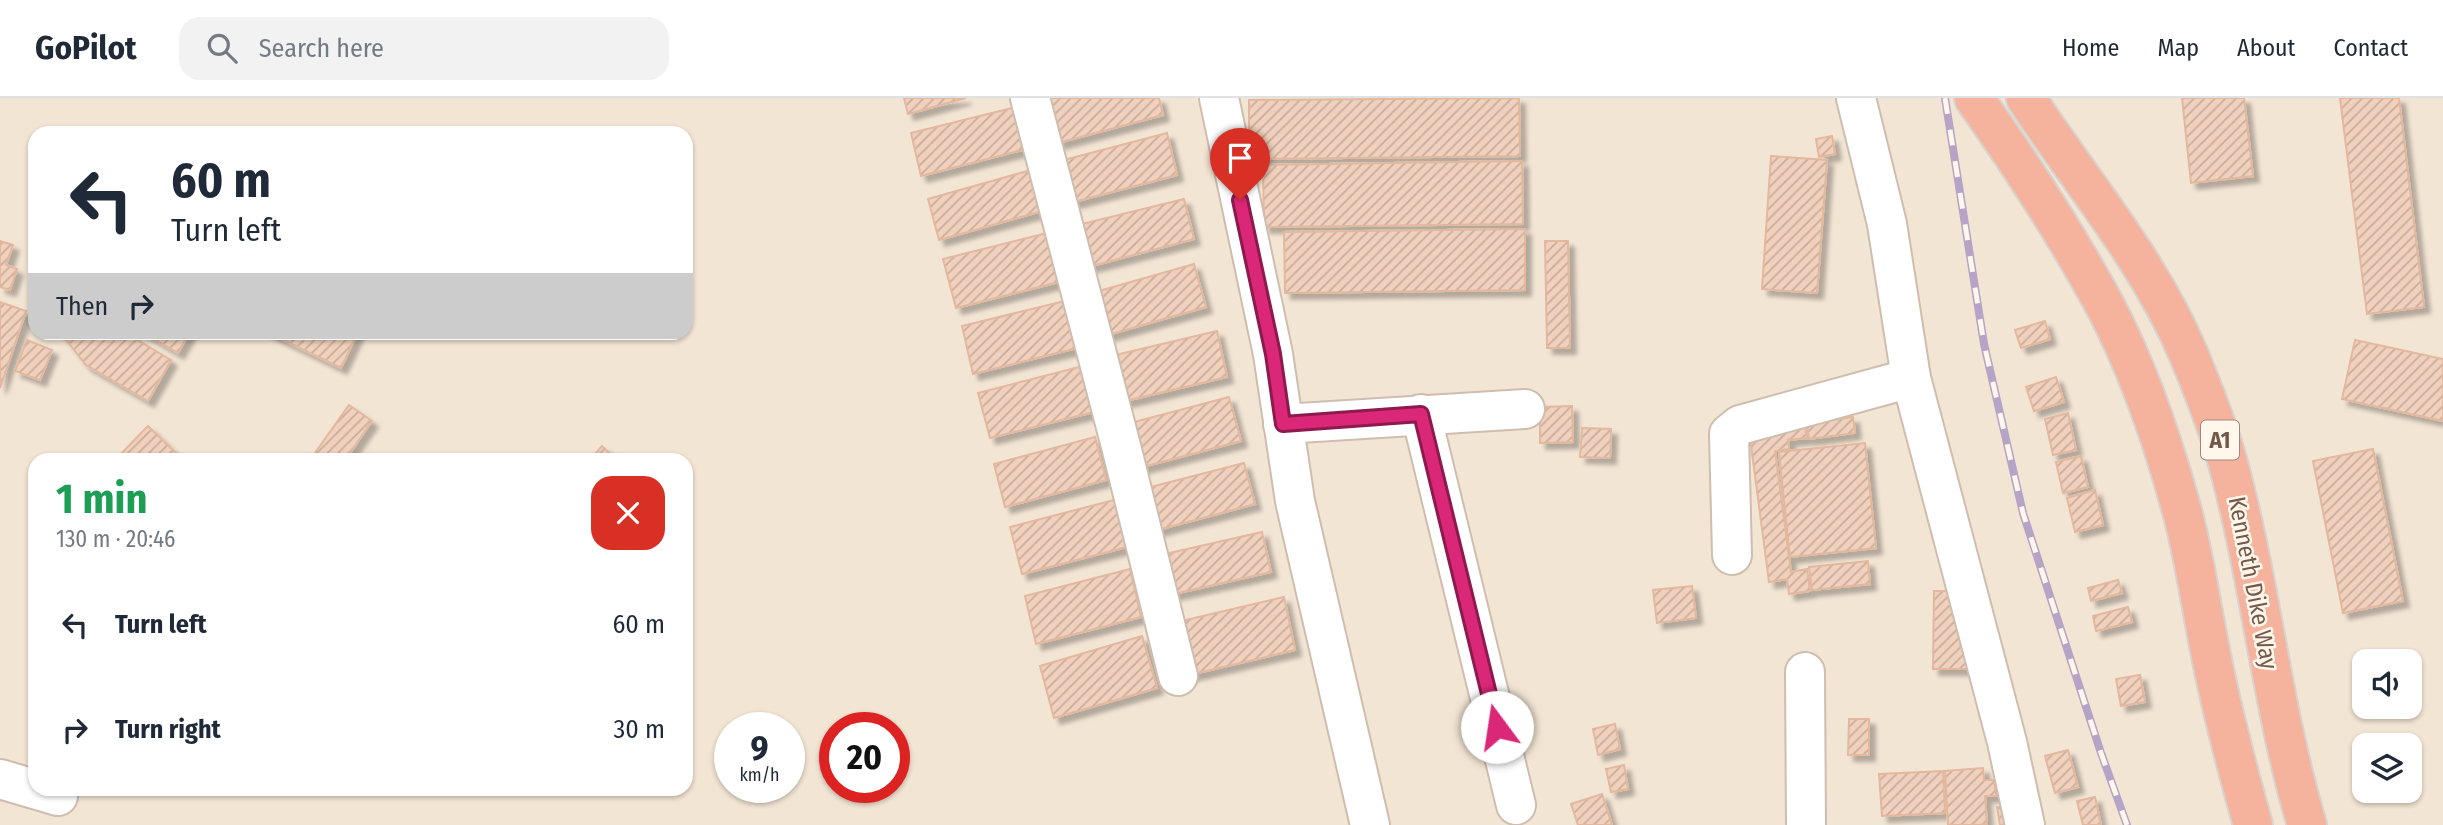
<!DOCTYPE html>
<meta charset="utf-8">
<style>
body{margin:0;font-family:"Fira Sans Condensed",sans-serif;background:#f2f2f3;color:#1f2937;height:100vh;display:flex;flex-direction:column;font-size:26px;white-space:nowrap}
*{box-sizing:border-box;margin:0}
p{font-size:23px;color:#747a83}
.icon{flex:none;width:38px;height:38px;fill:none;stroke:currentColor;stroke-width:2;stroke-linecap:round;stroke-linejoin:round}
.map{position:relative;flex:1;overflow:hidden}
.side{position:absolute;left:28px;top:355px;width:665px;height:343px;display:flex;flex-direction:column;background:#fff;border-radius:21px;box-shadow:0 2px 5px #0004}
.side>*{flex:none}
.top-card{position:absolute;left:28px;top:28px;width:665px;height:214px;border-radius:21px;box-shadow:0 2px 5px #0004;background:#fff;color:#1f2937;overflow:hidden}
.buttons{position:absolute;left:2352px;top:551px;display:grid;gap:14px}
.buttons a{display:grid;place-items:center;width:70px;height:70px;border-radius:14px;background:#fff;box-shadow:0 2px 5px #0004;font-size:35px}
.speed{position:absolute;left:714px;top:614px;display:flex;gap:14px;font-size:35px;font-weight:700;text-align:center}
.speed>*{display:grid;place-content:center;width:91px;height:91px;border-radius:50%;background:#fff;box-shadow:0 2px 5px #0004;line-height:1}
.speed small{font-size:18px;font-weight:400}
.speed .limit{border:10px solid #d22;background:#fff;color:#111}
.pin{position:absolute;display:grid;place-items:center;width:60px;height:60px;color:#fff;margin:-72px -30px;border-radius:50% 50% 50% 0;rotate:-45deg;box-shadow:0 0 7px #0007}
.pin .icon{rotate:45deg}
.me{position:absolute;width:77px;margin:-38px;rotate:346deg;stroke-linejoin:round;filter:drop-shadow(0 0 5px #0008)}
.turn{display:flex;align-items:center;gap:24px;height:147px;padding:0 28px;font-size:32px}
.turn .icon{width:91px;height:91px;stroke-width:2.5}
.turn b{display:block;font-size:49px;line-height:60px}
.then{display:flex;align-items:center;height:66px;padding:0 28px;background:#0003;gap:14px;font-size:26px}
.round{display:grid;place-items:center;flex:none;width:74px;height:74px;border-radius:21px;background:#f2f2f3}
.summary{display:flex;align-items:center;justify-content:space-between;height:119px;padding:0 28px}
h1{font-size:42px;font-weight:700;line-height:52px;color:#1e9e55}
ul{padding:0;list-style:none}
li{display:flex;align-items:center;gap:21px;height:105px;padding:0 28px}
li div{flex:1}
li b{display:block;font-size:26px}
li em{font-style:normal}
header{display:flex;align-items:center;gap:42px;box-sizing:border-box;height:98px;padding:0 35px;background:#fff;border-bottom:2px solid #e0e1e3}
header strong{font-size:33px}
nav{display:flex;gap:38px;margin-inline-start:auto;font-size:24px}
.search{width:490px;height:63px;background:#f2f2f3;display:flex;align-items:center;gap:18px;box-sizing:border-box;padding:0 24px;border-radius:21px;color:#747a83;font-size:26px}
.map>svg:first-child{display:block}
.residential{fill:#f3e5d4;fill-rule:evenodd}
.building{fill:url(#building-hatch);stroke:#e3b89e;stroke-width:2;filter:url(#shadow)}
.lines{fill:none;stroke-linecap:round;stroke-linejoin:round}
.minor-casing{stroke:#cfbdaf;stroke-width:42}
.highway-casing{stroke:#d8d1cd;stroke-width:42}
.minor{stroke:#fff;stroke-width:38}
.highway{stroke:#f5b39d;stroke-width:38}
.rail-casing{stroke:#b5a4c5;stroke-width:8}
.rail{stroke:#fff7ec;stroke-width:5;stroke-dasharray:16;stroke-linecap:butt}
.route-casing{stroke:#8e194d;stroke-width:18}
.route{stroke:#db2777;stroke-width:12}
.labels{text-anchor:middle;stroke-width:5;stroke-linejoin:round;paint-order:stroke}
.shield{fill:#fff7ec;stroke:#9e887b;stroke-width:2}
.shield-label{font-size:23px;font-weight:bold;fill:#74594b}
.street-label{font-size:24px;fill:#74594b;stroke:#fff7ec}
</style>
<header>
<strong>GoPilot</strong>
<div class="search"><svg class="icon" aria-label="search" viewBox="0 0 24 24"><circle cx="10" cy="10" r="6"/><path d="M15 15l6 6"/></svg>Search here</div>
<nav><a>Home</a><a>Map</a><a>About</a><a>Contact</a></nav>
</header>
<div class="map">
<svg width="2443" height="727" viewBox="0 0 2443 727">
<defs>
<pattern id="building-hatch" width="6" height="6" patternUnits="userSpaceOnUse" patternTransform="scale(1.75)"><rect width="6" height="6" fill="#f1d1bd"/><path d="M-1 1l2-2M0 6l6-6M5 7l2-2" fill="none" stroke="#c8ad9c"/></pattern>
<filter id="shadow"><feDropShadow dx="6" dy="6" stdDeviation="2" flood-color="#0004"/></filter>
</defs>
<rect width="100%" height="100%" fill="#fcf3e5"/>
<path class="residential" d="M0 0H2443V727H0ZM35 35H686V234H35ZM35 362H686V691H35ZM2364 564H2410V609H2364ZM730 630H789V690H730ZM835 630H894V690H835ZM2364 648H2410V693H2364Z"/>
<g class="building">
<path d="M904 0H966L908 16Z"/>
<path d="M1046 0H1159L1163 17 1058 45Z"/>
<path d="M1519 0 1520 58 1249 61V2Z"/>
<path d="M2182 0H2244L2253 78 2191 85Z"/>
<path d="M2340 0H2399L2424 209 2367 216Z"/>
<path d="M1020 8 1030 50 921 78 911 35Z"/>
<path d="M1167 35 1177 77 1070 105 1060 63Z"/>
<path d="M1832 38 1835 56 1819 59 1816 41Z"/>
<path d="M1771 58 1827 62 1817 195 1762 191Z"/>
<path d="M1522 63 1523 126 1264 129 1263 67Z"/>
<path d="M1031 72 1042 113 939 142 928 101Z"/>
<path d="M1184 101 1194 141 1088 169 1078 127Z"/>
<path d="M1525 131V192L1285 195 1284 134Z"/>
<path d="M1051 134 1063 183 956 210 943 161Z"/>
<path d="M0 143 13 147 6 167 17 171 10 192 0 189Z"/>
<path d="M1545 143H1568L1570 250H1547Z"/>
<path d="M1194 166 1206 209 1104 238 1092 195Z"/>
<path d="M1069 202 1081 249 973 276 962 228Z"/>
<path d="M0 204 26 213 0 290Z"/>
<path d="M2045 223 2050 241 2021 250 2015 232Z"/>
<path d="M1217 233 1227 279 1117 305 1107 259Z"/>
<path d="M60 234H124L171 262 148 303 86 267Z"/>
<path d="M142 234H190L178 255Z"/>
<path d="M267 234H358L341 270Z"/>
<path d="M27 242 52 252 40 282 15 273Z"/>
<path d="M2355 242 2443 261V323L2342 301Z"/>
<path d="M1083 268 1094 314 990 340 978 295Z"/>
<path d="M2056 279 2064 304 2034 313 2026 289Z"/>
<path d="M1229 299 1241 343 1135 371 1123 327Z"/>
<path d="M349 307 372 323 345 362H310Z"/>
<path d="M1572 308 1573 344 1540 345V309Z"/>
<path d="M2068 315 2076 352 2053 357 2045 321Z"/>
<path d="M1853 319 1855 335 1809 341 1807 326Z"/>
<path d="M1804 324 1807 340 1788 342 1789 351 1775 353 1791 474 1807 471 1810 493 1789 496 1787 481 1769 484 1749 332Z"/>
<path d="M148 328 182 361 115 362Z"/>
<path d="M1582 330 1611 331 1610 360 1580 359Z"/>
<path d="M1095 339 1106 382 1005 409 994 366Z"/>
<path d="M1865 345 1876 450 1790 459 1779 354Z"/>
<path d="M602 348 617 362H590Z"/>
<path d="M2373 351 2403 503 2343 515 2313 363Z"/>
<path d="M2081 358 2088 389 2063 395 2056 364Z"/>
<path d="M1244 365 1255 406 1150 434 1139 392Z"/>
<path d="M2095 392 2103 427 2075 434 2067 400Z"/>
<path d="M1114 402 1127 449 1022 476 1010 429Z"/>
<path d="M1262 434 1271 474 1165 498 1156 458Z"/>
<path d="M1868 463 1870 486 1812 492 1809 469Z"/>
<path d="M1130 471 1141 519 1036 546 1025 498Z"/>
<path d="M2118 482 2122 495 2091 503 2088 490Z"/>
<path d="M1692 488 1696 520 1657 525 1653 492Z"/>
<path d="M1934 493H1963L1974 571H1933Z"/>
<path d="M1284 499 1295 552 1185 578 1173 525Z"/>
<path d="M2128 509 2132 524 2096 533 2093 518Z"/>
<path d="M1142 538 1157 590 1054 620 1040 568Z"/>
<path d="M2140 577 2145 604 2121 608 2116 581Z"/>
<path d="M1849 621H1869V657H1848Z"/>
<path d="M1615 626 1620 651 1598 657 1593 631Z"/>
<path d="M2068 652 2078 689 2055 695 2045 658Z"/>
<path d="M1624 667 1628 691 1611 694 1606 671Z"/>
<path d="M1983 670 1984 682H1994L1996 698H1985L1987 727H1948L1945 673Z"/>
<path d="M1943 673 1945 715 1882 718 1879 676Z"/>
<path d="M1602 696 1612 727H1578L1571 706Z"/>
<path d="M2095 699 2101 727H2083L2077 703Z"/>
<path d="M2009 708 2012 727H2000L1997 709Z"/>
</g>
<g class="lines">
<g class="minor-casing">
<g id="minor">
<path d="M1030 0 1122 352 1178 578"/>
<path d="M1219 0 1273 256 1295 403 1370 727"/>
<path d="M1856 0 1887 126 1911 280 2007 644 2025 727"/>
<path d="M1421 316 1516 707"/>
<path d="M1283 326 1525 311"/>
<path d="M1732 457 1729 336 1740 327 1911 280"/>
<path d="M1805 574 1806 727"/>
<path d="M0 681 58 698"/>
</g>
</g>
<g class="highway-casing">
<g id="highway">
<path d="M1974 0C2020 65 2064 133 2102 202 2136 265 2161 337 2180 406 2194 454 2200 503 2210 552 2221 610 2237 670 2253 727"/>
<path d="M2026 0C2081 84 2148 161 2188 255 2203 291 2219 331 2229 369 2261 487 2272 610 2307 727"/>
</g>
</g>
<use href="#minor" class="minor"/>
<use href="#highway" class="highway"/>
<g class="rail-casing">
<path id="rail" d="M1945 0 1984 246 2023 415 2101 655 2127 727"/>
</g>
<use href="#rail" class="rail"/>
</g>
<g class="lines">
<g class="route-casing">
<path id="route" d="M1240 102 1273 256 1283 326 1421 316 1497 629"/>
</g>
<use href="#route" class="route"/>
</g>
<g class="labels">
<rect class="shield" x="2201" y="322.5" width="38" height="39" rx="5"/>
<g class="shield-label">
<text x="2220" y="350">A1</text>
</g>
<g class="street-label">
<text transform="translate(2253 485) rotate(79)" y="8">Kenneth Dike Way</text>
</g>
</g>
</svg>
<div class="buttons">
<a><svg class="icon" aria-label="sound" viewBox="0 0 24 24"><path d="M4 9h4l5-4v14l-5-4H4zM17 9q2 3 0 6"/></svg></a>
<a><svg class="icon" aria-label="layers" viewBox="0 0 24 24"><path d="M12 4l9 5-9 5-9-5zM3 14l9 5 9-5"/></svg></a>
</div>
<div class="speed"><div>9<small>km/h</small></div><div class="limit">20</div></div>
<div class="pin" style="left:1240px;top:102px;background:#d93025"><svg class="icon" aria-label="arrive" viewBox="0 0 24 24"><path d="M6 21V4h12l-3 4 3 4H6"/></svg></div>
<svg class="me" style="left:1497px;top:629px" viewBox="-20 -20 40 40"><circle r="19" fill="#fff"/><path d="M0-13L10 11 0 6-10 11z" fill="#db2777"/></svg>
<div class="top-card">
<div class="turn"><svg class="icon" aria-label="left" viewBox="0 0 24 24"><path d="M17 20v-9H6M10 6l-5 5 5 5"/></svg><div><b>60 m</b>Turn left</div></div>
<div class="then">Then<svg class="icon" aria-label="right" viewBox="0 0 24 24"><path d="M7 20v-9h11M14 6l5 5-5 5"/></svg></div>
</div>
<section class="side">
<div class="summary"><div><h1>1 min</h1><p>130 m · 20:46</p></div><a class="round" style="background:#d93025;color:#fff"><svg class="icon" aria-label="close" viewBox="0 0 24 24"><path d="M6 6l12 12M18 6L6 18"/></svg></a></div>
<ul>
<li><svg class="icon" aria-label="left" viewBox="0 0 24 24"><path d="M17 20v-9H6M10 6l-5 5 5 5"/></svg><div><b>Turn left</b></div><em>60 m</em></li>
<li><svg class="icon" aria-label="right" viewBox="0 0 24 24"><path d="M7 20v-9h11M14 6l5 5-5 5"/></svg><div><b>Turn right</b></div><em>30 m</em></li>
</ul>
</section>
</div>
